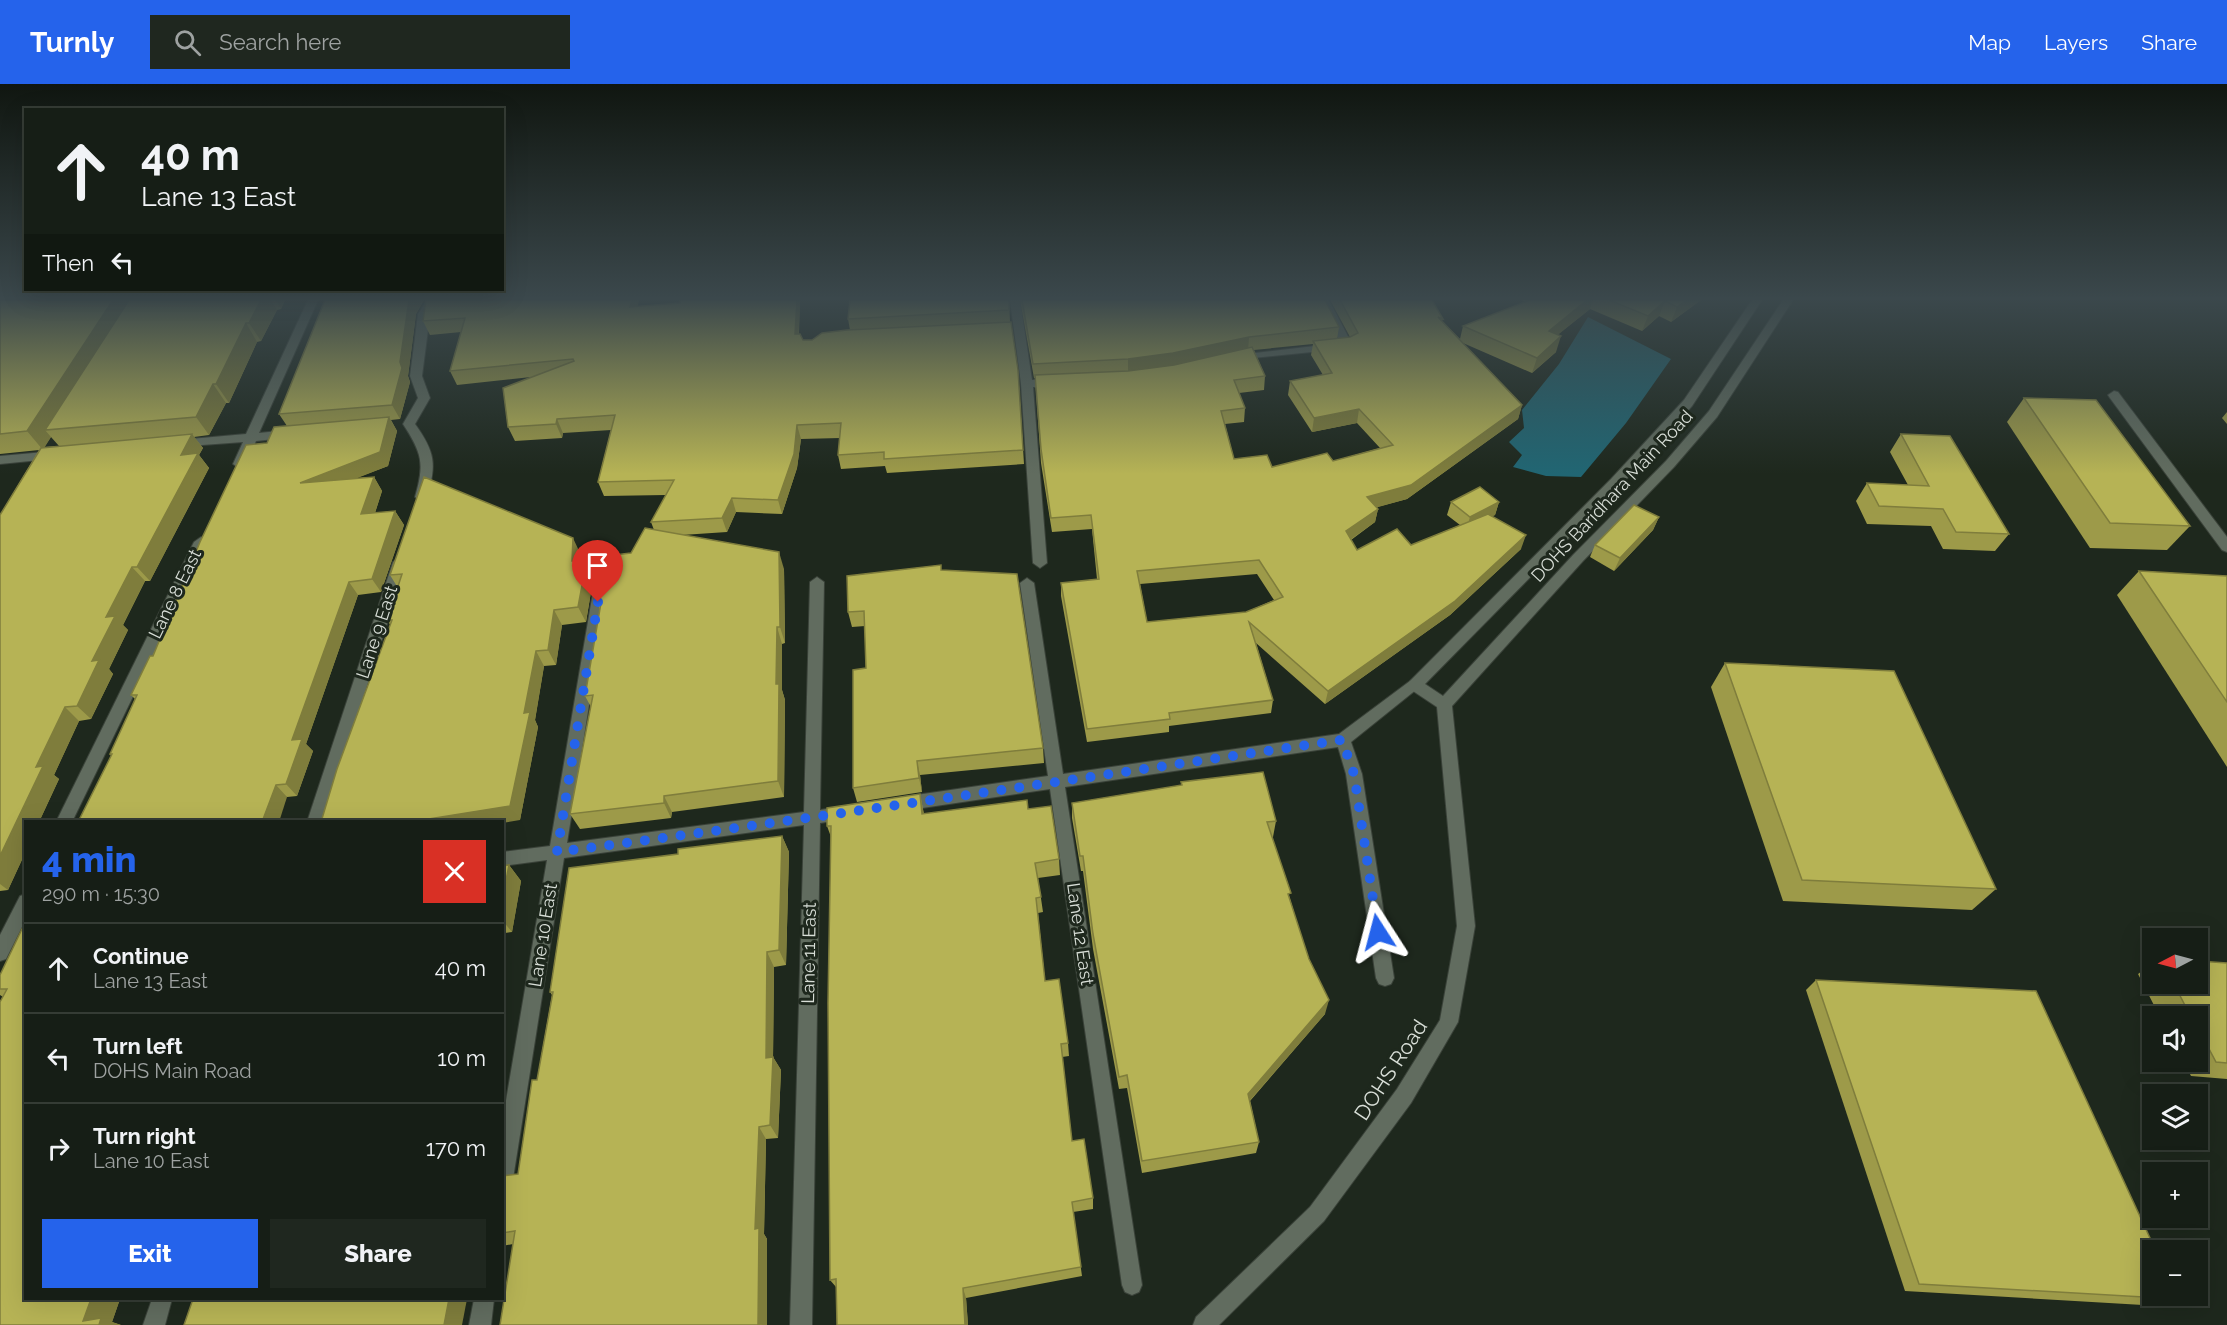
<!DOCTYPE html>
<meta charset="utf-8">
<style>
body{margin:0;font-family:Raleway,sans-serif;background:#1f271f;color:#f1f3f6;height:100vh;display:flex;flex-direction:column;font-size:22px;white-space:nowrap}
*{box-sizing:border-box;margin:0}
p{font-size:20px;color:#9ea2a1}
.icon{flex:none;width:33px;height:33px;fill:none;stroke:currentColor;stroke-width:2;stroke-linecap:round;stroke-linejoin:round}
.map{position:relative;flex:1;overflow:hidden}
.sheet{position:absolute;left:24px;top:736px;width:480px;height:480px;display:flex;flex-direction:column;background:#161e16;border-radius:0px;box-shadow:0 6px 24px #0002,0 0 0 2px #353c35}
.sheet>*{flex:none}
.top-card{position:absolute;left:24px;top:24px;width:480px;height:183px;border-radius:0px;box-shadow:0 6px 24px #0002,0 0 0 2px #353c35;background:#161e16;color:#f1f3f6;overflow:hidden}
.needle{width:39px;rotate:264deg}
.fabs{position:absolute;left:2142px;top:844px;display:grid;gap:12px}
.fabs a{display:grid;place-items:center;width:66px;height:66px;border-radius:0px;background:#161e16;box-shadow:0 6px 24px #0002,0 0 0 2px #353c35;font-size:30px}
.pin{position:absolute;display:grid;place-items:center;width:51px;height:51px;color:#fff;margin:-62px -26px;border-radius:50% 50% 50% 0;rotate:-45deg;box-shadow:0 0 6px #0007}
.pin .icon{rotate:45deg}
.me{position:absolute;width:66px;margin:-33px;rotate:351deg;stroke-linejoin:round;filter:drop-shadow(0 0 4px #0008)}
.turn{display:flex;align-items:center;gap:21px;height:126px;padding:0 18px;font-size:27px}
.turn .icon{width:78px;height:78px;stroke-width:2.5}
.turn b{display:block;font-size:42px;line-height:51px}
.then{display:flex;align-items:center;height:57px;padding:0 18px;background:#0003;gap:12px;font-size:22px}
.round{display:grid;place-items:center;flex:none;width:63px;height:63px;border-radius:0px;background:#1f271f}
.overview{display:flex;align-items:center;justify-content:space-between;height:102px;padding:0 18px}
h1{font-size:36px;font-weight:800;line-height:45px;color:#2563eb}
.primary-button{display:flex;gap:12px;margin-top:auto;padding:12px 18px}
.primary-button a{flex:1;height:69px;border-radius:0px;background:#2563eb;color:#fff;font-size:24px;font-weight:800;line-height:69px;text-align:center}
.primary-button a+a{background:#1f271f;color:#f1f3f6}
ul{padding:0;list-style:none}
li{display:flex;align-items:center;gap:18px;height:90px;padding:0 18px;border-top:2px solid #353c35}
li div{flex:1}
li b{display:block;font-size:22px}
li em{font-style:normal}
header{display:flex;align-items:center;gap:36px;box-sizing:border-box;height:84px;padding:0 30px;background:#2563eb;color:#fff}
header strong{font-size:28px}
nav{display:flex;gap:33px;margin-inline-start:auto;font-size:21px}
.search{width:420px;height:54px;background:#1f271f;display:flex;align-items:center;gap:15px;box-sizing:border-box;padding:0 21px;border-radius:0px;color:#9ea2a1;font-size:22px}
.map>svg:first-child{display:block}
.water{fill:#216673}
.lines{fill:none;stroke-linecap:round;stroke-linejoin:round}
.minor-casing{stroke:#3a4239;stroke-width:2}
.tertiary-casing{stroke:#3a4239;stroke-width:2}
.minor{fill:#616c5f;fill-rule:evenodd}
.tertiary{fill:#616c5f;fill-rule:evenodd}
.wall{fill:#9d9a49;fill-rule:evenodd}
.shaded-wall{fill:#7f7d3c}
.building{fill:#b6b355;stroke:#7f7d3c;stroke-width:1.5;fill-rule:evenodd}
.route{stroke:#2563eb;stroke-width:10;stroke-dasharray:0 18}
.labels{text-anchor:middle;stroke-width:6;stroke-linejoin:round;paint-order:stroke}
.street-label{font-size:18px;fill:#d8ded7;stroke:#1e281d}
.near-street-label{font-size:21px;fill:#d8ded7;stroke:#1e281d}
</style>
<header>
<strong>Turnly</strong>
<div class="search"><svg class="icon" aria-label="search" viewBox="0 0 24 24"><circle cx="10" cy="10" r="6"/><path d="M15 15l6 6"/></svg>Search here</div>
<nav><a>Map</a><a>Layers</a><a>Share</a></nav>
</header>
<div class="map">
<svg width="2227" height="1241" viewBox="0 0 2227 1241">
<rect width="100%" height="100%" fill="#1e281d"/>
<path class="water" d="M1588 233 1671 275 1626 339 1581 393 1546 392 1513 383 1522 371 1509 358 1524 344 1522 326 1559 280Z"/>
<g class="lines">
<g class="minor-casing">
<g id="minor">
<path d="M308 216H318L259 349 289 346 293 347V353L256 357 245 380 239 384 233 380 243 358 175 363V357L179 356 246 350Z"/>
<path d="M427 216H437L430 230 422 292 430 314 415 340C435 368 437 380 427 413L421 417 415 413C425 380 422 369 403 340L418 314 410 292 418 230Z"/>
<path d="M1010 216H1020L1032 296 1054 295 1060 299 1054 303H1033L1047 479 1040 484 1033 479 1021 300Z"/>
<path d="M1319 216H1329L1353 262 1351 264 1234 276V272L1238 271 1340 259Z"/>
<path d="M2114 307 2118 308 2227 453V468L2222 466 2110 314 2108 311Z"/>
<path d="M56 367 62 371 60 374 0 380V372Z"/>
<path d="M201 453 208 458 72 738H56L194 458Z"/>
<path d="M400 473 407 478 323 738H307L393 478Z"/>
<path d="M817 493 824 498 820 726 845 722 851 724 853 729 851 734 820 739 812 1241H790L804 741 564 774 512 1101 509 1108 502 1111V1040L547 776 502 782V768L550 762 594 502 601 497 608 502 567 759 804 728 810 498Z"/>
<path d="M1027 494 1034 499 1063 690 1339 650 1410 597 1415 595 1422 601 1351 658 1362 690 1394 894 1391 900 1385 902 1379 900 1376 894 1346 690 1338 663 1065 703 1142 1201 1139 1208 1132 1211 1125 1208 1122 1201 1050 705 902 727 896 725 894 720 896 715 902 713 1048 692 1020 499Z"/>
<path d="M26 810V835L6 875 0 877V851L20 812Z"/>
<path d="M152 1215H172L165 1241H143Z"/>
<path d="M474 1215H494L491 1241H469Z"/>
</g>
</g>
<g class="tertiary-casing">
<path id="tertiary" d="M1752 216H1762L1692 322 1621 401 1425 600 1443 612 1573 471 1666 377 1709 327 1783 216H1793L1717 333 1674 383 1583 477 1452 622 1475 842 1458 938 1411 1019 1324 1137 1219 1241H1193L1196 1233 1310 1123 1397 1005 1440 936 1457 842 1437 623 1410 605 1408 601 1410 597 1611 395 1684 316Z"/>
</g>
<use href="#minor" class="minor"/>
<use href="#tertiary" class="tertiary"/>
</g>
<g class="wall">
<path d="M0 216H285L281 225 277 226 261 257 257 258 229 319H226L209 351 194 353 203 364 199 371 209 384 150 497H145L123 541 128 546 109 585 113 590 91 635 79 637 54 691 59 695 39 738H26V767L8 806 0 807V431L39 366 0 370ZM51 353 59 362 44 363Z"/>
<path d="M325 216H424L416 230 408 292 410 298 400 335 391 336 397 347 388 382 356 394 374 393 382 407 375 429 395 427 404 441 381 508 358 511 306 660 313 667 297 712 287 713 111 672 110 670 135 615 131 611 267 359 287 342 279 330Z"/>
<path d="M800 216 799 250 803 256H812L850 246 848 235 1009 216 1010 238 1018 286 1024 380 887 389 885 382 841 385 838 371 840 354 801 355 797 384 782 430 736 428 727 448 682 451 784 485 785 559 782 560V606L785 616 784 713 672 728 671 734 580 745 570 730 591 623 585 612 600 525 597 519 602 487 596 473 631 469 654 446 651 438 666 411 604 412 598 398 611 346 563 349 562 354 515 357 508 343 531 293 457 301 450 287 461 248 430 251 423 237 638 222Z"/>
<path d="M1020 216H1325L1339 243 1337 255 1350 253 1330 216H1432L1443 235 1442 237 1460 255 1463 242 1525 218 1521 216H1701L1671 238 1659 232 1642 247 1590 225 1557 251 1556 268 1532 289 1463 259 1522 321 1518 335 1407 415 1377 423 1378 425 1375 438 1351 456 1357 466 1411 461 1460 441 1447 431 1451 418H1499L1495 431 1492 432 1521 465 1450 531 1325 620 1256 559 1273 616 1271 629 1169 642V648L1087 658 1061 512V499L1097 495 1092 445 1052 448 1041 379 1035 294H1034ZM1313 260 1311 271 1323 291 1290 297 1288 311 1312 348 1357 339 1380 364 1333 377 1272 383 1234 375 1225 340 1244 338 1245 324 1239 309 1264 306 1265 292 1254 266ZM1257 490 1274 516 1246 528 1147 538 1140 500Z"/>
<path d="M2024 314 2190 442 2167 466 2090 464 2007 338Z"/>
<path d="M2227 328V340L2222 334Z"/>
<path d="M1901 350 2009 450 1995 467 1943 465 1931 442 1867 440 1856 417 1867 399 1908 401 1890 368Z"/>
<path d="M1659 433 1653 446 1614 487 1590 473 1595 461Z"/>
<path d="M580 469V476L600 490 593 496 586 538 562 541 556 581 544 582 535 636 538 643 520 736 387 536 398 504 390 491Z"/>
<path d="M941 486 1043 664 1044 679 920 691 922 708 857 718 853 704 866 584 865 542 852 543 848 528Z"/>
<path d="M2139 487 2227 492V683L2117 511Z"/>
<path d="M1725 579 1996 805 1972 826 1783 817 1711 603Z"/>
<path d="M1181 698 1276 737 1273 753H1272L1290 815 1325 930 1250 1017 1259 1058 1256 1069 1142 1089 1127 1004 1119 1005 1093 865 1083 787H1081L1072 734V719L1181 702Z"/>
<path d="M920 710 924 730 1028 725 1059 775 1060 791 1038 794 1043 828 1038 829 1045 897 1068 959 1069 972 1062 973 1072 1057 1093 1114V1125L1073 1128 1082 1192 966 1214 968 1241H837L836 1203 830 1196 831 753 827 742Z"/>
<path d="M782 752 789 768 786 881 774 883 773 973 781 986 778 1054 766 1055 764 1150 767 1155V1241H500L513 1160 502 1162V1092L518 1090 537 996 552 911 550 908 678 770Z"/>
<path d="M509 781 521 797 512 848 505 849 502 866V782Z"/>
<path d="M22 845 26 1215H120L112 1238 121 1241H0L3 913 0 911V891Z"/>
<path d="M2227 879V995L2191 992 2184 978H2198V933H2160L2138 890 2152 880V900H2198Z"/>
<path d="M1816 896 2178 1215 2160 1222 1905 1207 1806 906Z"/>
</g>
<g class="shaded-wall">
<path d="M113 216H138L45 346 51 353 43 366 27 347Z"/>
<path d="M261 216H271L277 226 261 257 249 239Z"/>
<path d="M275 216H285L281 225Z"/>
<path d="M409 216H424L416 230 408 292 410 298 400 335 392 321 400 278Z"/>
<path d="M632 216H639L635 236 630 223Z"/>
<path d="M797 216H800L798 264 795 250Z"/>
<path d="M1587 216H1593L1590 225 1544 262 1549 247Z"/>
<path d="M1687 216H1701L1671 238 1677 223Z"/>
<path d="M1665 217 1659 232 1642 247 1648 232Z"/>
<path d="M246 239 257 258 229 319 216 300Z"/>
<path d="M1561 252 1556 268 1532 289 1537 274Z"/>
<path d="M1249 253 1248 267 1173 283 1128 289V275Z"/>
<path d="M213 300 226 319 209 351 196 333Z"/>
<path d="M1522 321 1518 335 1407 415 1364 427 1367 413Z"/>
<path d="M1359 325 1357 339 1312 348 1314 334Z"/>
<path d="M389 333 397 347 388 382 309 413 300 399Z"/>
<path d="M557 335 563 349 562 354 556 340Z"/>
<path d="M797 341 801 355 797 384 782 430 778 416Z"/>
<path d="M192 350 203 364 199 371 209 384 150 497 137 483 181 371Z"/>
<path d="M374 393 382 407 370 444 361 430Z"/>
<path d="M732 414 736 428 727 448 722 434Z"/>
<path d="M1499 418 1495 431 1466 446 1470 433Z"/>
<path d="M1378 425 1375 438 1343 461 1346 447Z"/>
<path d="M395 427 404 441 381 508 372 495Z"/>
<path d="M1659 433 1653 446 1614 487 1620 474Z"/>
<path d="M1526 451 1521 465 1450 531 1325 620 1328 607Z"/>
<path d="M573 454 580 469 579 492 572 477Z"/>
<path d="M779 468 784 485 785 559 780 543Z"/>
<path d="M593 475 600 490 593 496 586 538 578 523 586 480Z"/>
<path d="M132 483 145 497 123 541 128 546 109 585 113 590 91 635 77 622 106 533Z"/>
<path d="M349 498 358 511 306 660 313 667 297 712 286 700 292 656Z"/>
<path d="M554 526 562 541 556 581 548 566Z"/>
<path d="M777 543 782 560V606L785 616 784 713 778 697 776 600Z"/>
<path d="M536 567 544 582 535 636 538 643 520 736 502 739 410 738 524 629Z"/>
<path d="M65 623 79 637 54 691 59 695 39 738H26V767L8 806 0 800V772L36 683Z"/>
<path d="M917 677 920 691 922 708 919 694Z"/>
<path d="M276 701 287 713 279 738H262Z"/>
<path d="M920 710 923 726 925 746 922 730Z"/>
<path d="M664 712 672 728 671 734 664 719Z"/>
<path d="M782 752 789 768 786 881 779 866Z"/>
<path d="M509 781 521 797 512 848 502 836V817Z"/>
<path d="M502 845 505 849 502 866Z"/>
<path d="M767 868 774 883 773 977V973L781 986 778 1054 770 1041 766 974Z"/>
<path d="M1329 916 1325 930 1245 1022 1248 1010Z"/>
<path d="M759 1043 766 1055 764 1150 767 1155V1241H759L758 1240 755 1145Z"/>
<path d="M963 1204 966 1214 968 1241H965Z"/>
<path d="M91 1215H120L112 1238 121 1241H95L83 1237Z"/>
<path d="M449 1215H467L462 1241H444Z"/>
</g>
<g class="building">
<path d="M0 216H113L27 347 0 350Z"/>
<path d="M129 216H261L249 239H246L216 300H213L196 333 45 346Z"/>
<path d="M325 216H409L400 278 402 284 392 321 279 330Z"/>
<path d="M426 216H632L630 223 680 219V216H797L795 250H800L803 256H812L822 249 847 246 1011 238 1018 286 1023 366 884 375V368L838 371 841 339 797 341 794 370 778 416 732 414 722 434 651 438 674 396 598 398 615 331 557 335 556 340 508 343 503 304 574 277 573 275 450 287 465 234 423 237Z"/>
<path d="M850 216H1009V226L848 235Z"/>
<path d="M1022 216H1325L1339 243 1249 253 1173 269 1128 275 1033 280Z"/>
<path d="M1340 216H1432L1443 235 1438 233 1522 321 1411 401 1367 413 1378 425 1346 447 1357 466 1397 445 1411 461 1488 430 1526 451 1455 517 1328 607 1249 538 1273 616 1169 629 1170 635 1087 645 1061 499 1099 495 1091 431 1051 434 1041 365 1035 291 1128 287 1174 281 1252 263 1265 292 1234 296 1245 324 1221 327 1234 375 1267 371 1272 383 1327 369 1333 377 1393 361 1359 325 1314 334 1290 297 1332 289 1313 257 1350 253 1358 249ZM1259 476 1283 513 1246 528 1147 538 1137 487Z"/>
<path d="M1530 216H1587L1549 247 1561 252 1537 274 1463 242Z"/>
<path d="M1609 216H1687L1677 223 1665 217 1648 232Z"/>
<path d="M2024 314 2096 316 2190 442 2110 439Z"/>
<path d="M389 333 380 368 300 399 374 393 361 430 395 427 372 495 349 498 292 656 302 655 286 700 276 701 262 738H78L112 670H110L137 611H131L150 572H153L200 458 246 361 267 359 274 343Z"/>
<path d="M192 350 181 371 198 369 137 483H132L106 533 115 532 92 577 99 576 77 622 65 623 36 683 43 682 0 772V431L41 364Z"/>
<path d="M1901 350 1950 352 2009 450 1956 448 1943 425 1879 422 1867 399 1929 402Z"/>
<path d="M424 393 573 454 572 477 593 475 586 480 578 523 554 526 548 566 536 567 524 629 530 628 510 722 410 738H321L337 685 392 536H387L402 490 390 491Z"/>
<path d="M1480 403 1499 418 1470 433 1451 418Z"/>
<path d="M1634 421 1659 433 1620 474 1595 461Z"/>
<path d="M645 444 779 468 780 543H777L776 600H779L778 697 664 712V719L570 730 593 611 585 612 601 519H597L604 480 596 473 631 469Z"/>
<path d="M941 481V486L1017 490 1043 664 917 677 919 694 853 704V586L866 584 864 527 848 528 847 492Z"/>
<path d="M2139 487 2227 492V618Z"/>
<path d="M1725 579 1894 587 1996 805 1802 796Z"/>
<path d="M1263 688 1276 737 1267 738 1291 809 1288 810 1309 875 1329 916 1248 1010 1259 1058 1142 1077 1127 991 1119 993 1093 850 1083 772H1080L1072 719 1182 701 1181 698Z"/>
<path d="M920 710 922 730 1027 716 1028 725 1051 722 1059 775 1035 779 1041 813 1036 814 1045 897 1059 895 1068 959 1061 960 1072 1057 1084 1055 1093 1114 1072 1118 1081 1183 963 1204 965 1241H837L836 1195 830 1196 828 919 831 742H827V724Z"/>
<path d="M782 752 779 866 767 868 766 974 773 973 770 1041 759 1043 755 1145 759 1144 758 1240 762 1239V1241H500L515 1147 502 1149V1092L518 1090 532 996H537L553 908H550L569 784 678 770V765Z"/>
<path d="M509 781 502 817V782Z"/>
<path d="M26 844V1215H91L83 1237 101 1234 99 1241H0V918L7 905H0V891L22 845Z"/>
<path d="M2198 877 2227 879V979L2216 978 2198 944V933H2191L2174 900H2198Z"/>
<path d="M1816 896 2036 907 2156 1167H2152V1212H2177L2178 1215 1919 1200Z"/>
<path d="M193 1215H449L444 1241H184Z"/>
</g>
<linearGradient id="sky" x2="0" y2="1"><stop stop-color="#101610"/><stop offset="0.55" stop-color="#3b484c"/><stop offset="1" stop-color="#3b484c" stop-opacity="0"/></linearGradient>
<rect width="2227" height="390" fill="url(#sky)"/>
<g class="lines">
<path class="route" d="M598 518 557 768C819 734 1081 694 1342 656L1354 690 1378 848"/>
</g>
<g class="labels">
<g class="street-label">
<text transform="translate(1612 412) rotate(-47)" y="6">DOHS Baridhara Main Road</text>
<text transform="translate(175 510) rotate(-64)" y="6">Lane 8 East</text>
<text transform="translate(377 548) rotate(-72)" y="6">Lane 9 East</text>
<text transform="translate(1080 850) rotate(82)" y="6">Lane 12 East</text>
<text transform="translate(543 851) rotate(-81)" y="6">Lane 10 East</text>
<text transform="translate(809 869) rotate(-89)" y="6">Lane 11 East</text>
</g>
<g class="near-street-label">
<text transform="translate(1391 986) rotate(-57)" y="7">DOHS Road</text>
</g>
</g>
</svg>
<div class="fabs">
<a><svg class="needle" viewBox="-14 -14 28 28"><path d="M0-13l5 13h-10z" fill="#e53935"/><path d="M0 13l5-13h-10z" fill="#9ea2a1"/></svg></a>
<a><svg class="icon" aria-label="sound" viewBox="0 0 24 24"><path d="M4 9h4l5-4v14l-5-4H4zM17 9q2 3 0 6"/></svg></a>
<a><svg class="icon" aria-label="layers" viewBox="0 0 24 24"><path d="M12 4l9 5-9 5-9-5zM3 14l9 5 9-5"/></svg></a>
<a>+</a>
<a>−</a>
</div>
<div class="pin" style="left:598px;top:518px;background:#d93025"><svg class="icon" aria-label="arrive" viewBox="0 0 24 24"><path d="M6 21V4h12l-3 4 3 4H6"/></svg></div>
<svg class="me" style="left:1378px;top:848px" viewBox="-20 -20 40 40"><path d="M0-17L14 15 0 8-14 15z" fill="#2563eb" stroke="#fff" stroke-width="4"/></svg>
<div class="top-card">
<div class="turn"><svg class="icon" aria-label="ahead" viewBox="0 0 24 24"><path d="M12 20V5M6 11l6-6 6 6"/></svg><div><b>40 m</b>Lane 13 East</div></div>
<div class="then">Then<svg class="icon" aria-label="left" viewBox="0 0 24 24"><path d="M17 20v-9H6M10 6l-5 5 5 5"/></svg></div>
</div>
<section class="sheet">
<div class="overview"><div><h1>4 min</h1><p>290 m · 15:30</p></div><a class="round" style="background:#d93025;color:#fff"><svg class="icon" aria-label="close" viewBox="0 0 24 24"><path d="M6 6l12 12M18 6L6 18"/></svg></a></div>
<ul>
<li><svg class="icon" aria-label="ahead" viewBox="0 0 24 24"><path d="M12 20V5M6 11l6-6 6 6"/></svg><div><b>Continue</b><p>Lane 13 East</p></div><em>40 m</em></li>
<li><svg class="icon" aria-label="left" viewBox="0 0 24 24"><path d="M17 20v-9H6M10 6l-5 5 5 5"/></svg><div><b>Turn left</b><p>DOHS Main Road</p></div><em>10 m</em></li>
<li><svg class="icon" aria-label="right" viewBox="0 0 24 24"><path d="M7 20v-9h11M14 6l5 5-5 5"/></svg><div><b>Turn right</b><p>Lane 10 East</p></div><em>170 m</em></li>
</ul>
<div class="primary-button"><a>Exit</a><a>Share</a></div>
</section>
</div>
